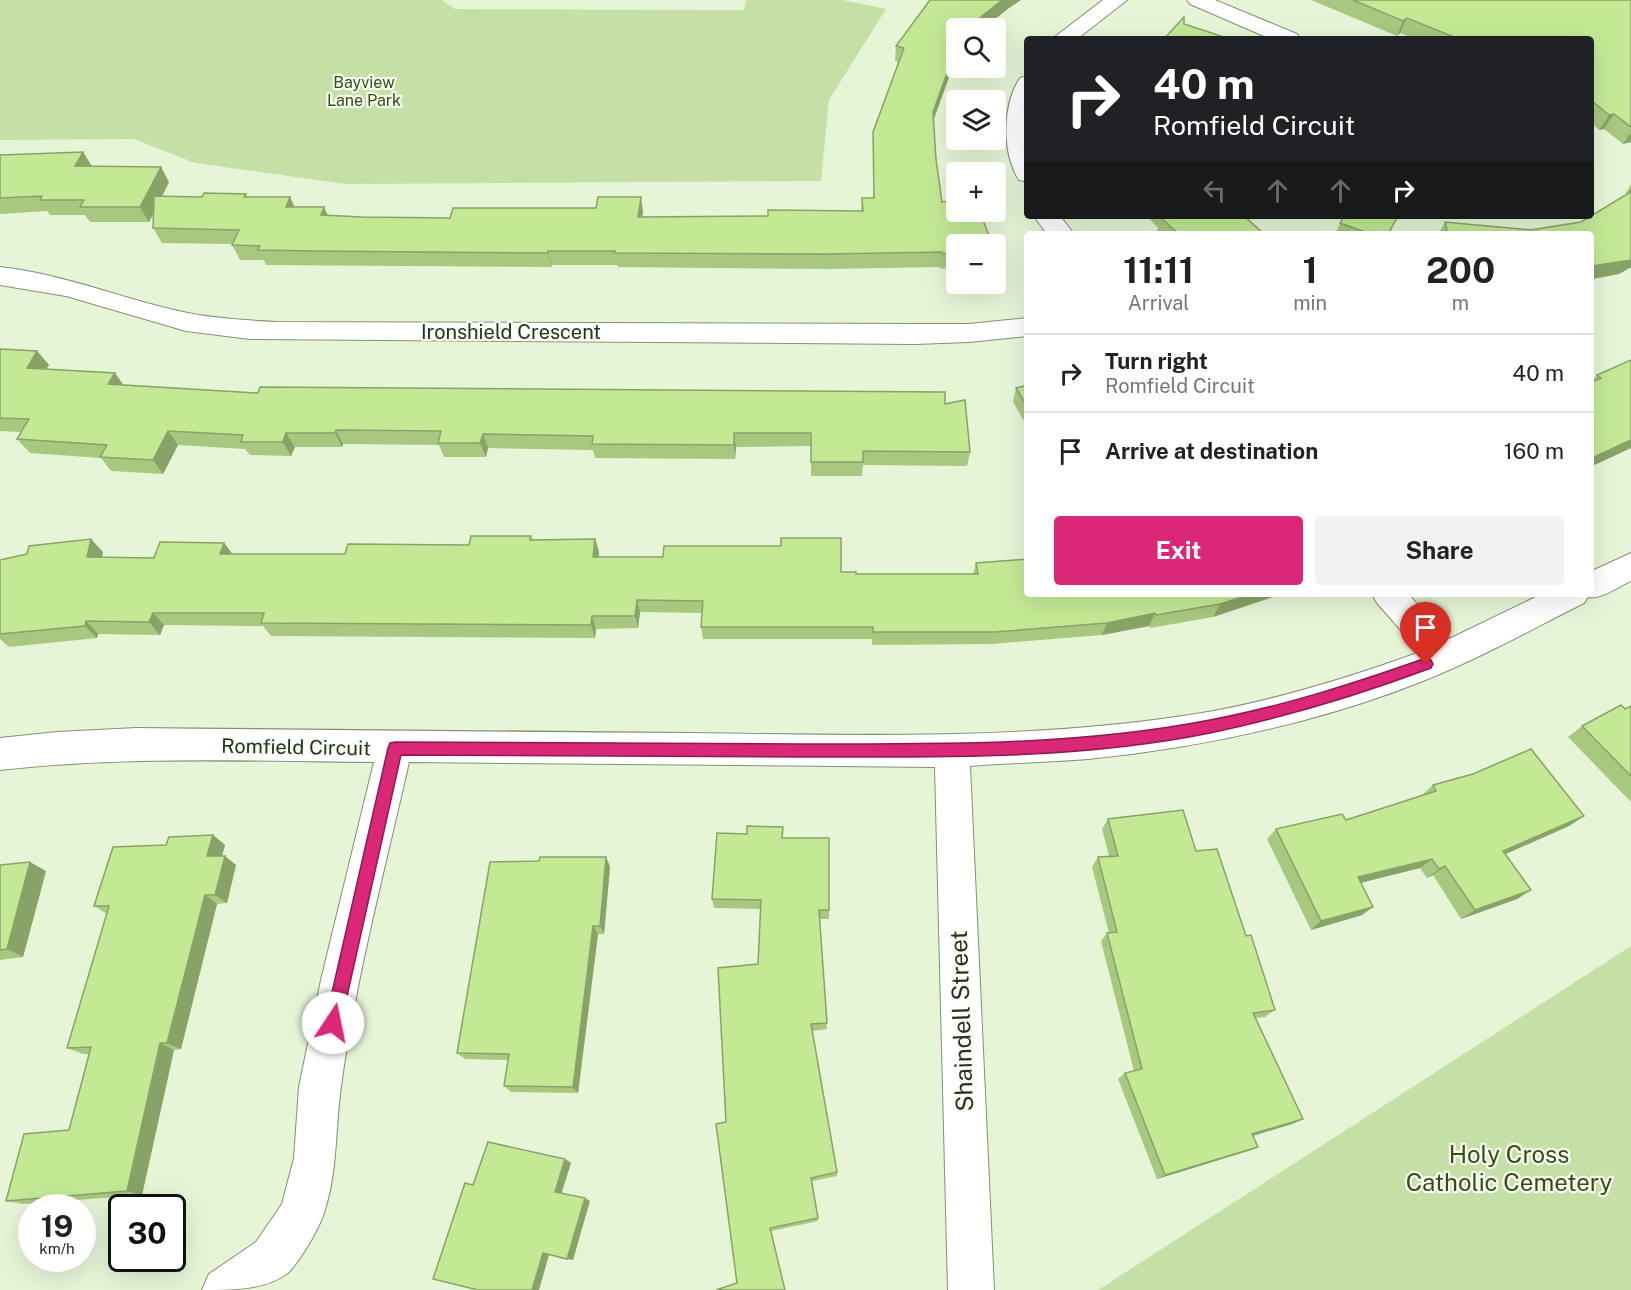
<!DOCTYPE html>
<meta charset="utf-8">
<style>
body{margin:0;font-family:"Public Sans",sans-serif;background:#f2f2f2;color:#222;height:100vh;display:flex;flex-direction:column;font-size:22px;white-space:nowrap}
*{box-sizing:border-box;margin:0}
p{font-size:20px;color:#767676}
.icon{flex:none;width:33px;height:33px;fill:none;stroke:currentColor;stroke-width:2;stroke-linecap:round;stroke-linejoin:round}
.map{position:relative;flex:1;overflow:hidden}
.drawer{position:absolute;left:1024px;top:231px;width:570px;height:366px;display:flex;flex-direction:column;background:#fff;border-radius:6px;box-shadow:0 6px 24px #0002}
.drawer>*{flex:none}
.banner{position:absolute;left:1024px;top:36px;width:570px;height:183px;border-radius:6px;box-shadow:0 6px 24px #0002;background:#202124;color:#fff;overflow:hidden}
.buttons{position:absolute;left:946px;top:18px;display:grid;gap:12px}
.buttons a{display:grid;place-items:center;width:60px;height:60px;border-radius:6px;background:#fff;box-shadow:0 6px 24px #0002;font-size:30px}
.speed{position:absolute;left:18px;top:1194px;display:flex;gap:12px;font-size:30px;font-weight:700;text-align:center}
.speed>*{display:grid;place-content:center;width:78px;height:78px;border-radius:50%;background:#fff;box-shadow:0 6px 24px #0002;line-height:1}
.speed small{font-size:15px;font-weight:400}
.speed .limit{border:3px solid #111;border-radius:9px;background:#fff;color:#111}
.pin{position:absolute;display:grid;place-items:center;width:51px;height:51px;color:#fff;margin:-62px -26px;border-radius:50% 50% 50% 0;rotate:-45deg;box-shadow:0 0 6px #0007}
.pin .icon{rotate:45deg}
.me{position:absolute;width:66px;margin:-33px;rotate:11deg;stroke-linejoin:round;filter:drop-shadow(0 0 4px #0008)}
.turn{display:flex;align-items:center;gap:21px;height:126px;padding:0 30px;font-size:27px}
.turn .icon{width:78px;height:78px;stroke-width:2.5}
.turn b{display:block;font-size:42px;line-height:51px}
.lanes{display:flex;align-items:center;height:57px;padding:0 30px;background:#0003;justify-content:center;gap:30px;direction:ltr}
.lanes .off{opacity:.35}
.eta{display:flex;justify-content:space-evenly;align-items:center;height:102px;text-align:center}
.eta b{font-size:36px;font-weight:700;line-height:42px}
.primary-button{display:flex;gap:12px;margin-top:auto;padding:12px 30px}
.primary-button a{flex:1;height:69px;border-radius:6px;background:#db2777;color:#fff;font-size:24px;font-weight:700;line-height:69px;text-align:center}
.primary-button a+a{background:#f2f2f2;color:#222}
ul{padding:0;list-style:none}
li{display:flex;align-items:center;gap:18px;height:78px;padding:0 30px;border-top:2px solid #e0e0e0}
li div{flex:1}
li b{display:block;font-size:22px}
li em{font-style:normal}
.map>svg:first-child{display:block}
.green{fill:#c5e0a7}
.lines{fill:none;stroke-linecap:round;stroke-linejoin:round}
.minor-casing{stroke:#839074;stroke-width:2}
.minor{fill:#fff;fill-rule:evenodd}
.wall{fill:#a8c880}
.shaded-wall{fill:#88a368}
.building{fill:#c3e995;stroke:#88a368;stroke-width:1.5}
.route{fill:#db2777;stroke:#8e194d;stroke-width:1.5}
.labels{text-anchor:middle;stroke-width:4.5;stroke-linejoin:round;paint-order:stroke}
.far-park-label{font-size:16px;fill:#364d12;stroke:#f8fef2}
.street-label{font-size:20px;fill:#292e23;stroke:#f8fef2}
.near-street-label{font-size:24px;fill:#292e23;stroke:#f8fef2}
.near-park-label{font-size:24px;fill:#364d12;stroke:#f8fef2}
</style>
<div class="map">
<svg width="1631" height="1290" viewBox="0 0 1631 1290">
<rect width="100%" height="100%" fill="#e6f5d6"/>
<g class="green">
<path d="M0 0H442L455 9 744 10 746 0H843L886 9 829 100 821 181 346 184 195 163 134 139 0 140Z"/>
<path d="M1631 946V1290H1098Z"/>
</g>
<g class="lines">
<g class="minor-casing">
<g id="minor">
<path d="M1103 0H1127L1077 39H1052Z"/>
<path d="M1187 0H1215L1297 34 1300 39H1271L1190 4Z"/>
<path d="M1028 76V182L1019 180C1002 154 1002 105 1020 78Z"/>
<path d="M1034 216H1060L1074 234H1047Z"/>
<path d="M0 267C65 274 124 300 188 313 217 319 246 320 275 322L915 324H969L1028 318V336L969 342 915 344 250 339 186 331 66 296 0 285Z"/>
<path d="M1631 553V581C1619 586 1601 600 1588 597L1584 603C1542 624 1501 647 1458 666 1346 717 1210 747 1088 759 1049 762 1009 763 970 766L994 1290H948L935 767 409 762C385 869 356 977 341 1086 335 1129 338 1173 323 1216 317 1232 300 1261 288 1273 266 1290 232 1290 202 1290L209 1274 256 1242 282 1204 294 1158 299 1087 321 980 374 762C249 761 125 756 0 770V738L57 732 137 728C321 730 505 732 689 733 862 735 1036 741 1208 712 1280 699 1351 677 1420 652L1377 603 1372 594H1408L1449 639 1542 594H1592V571Z"/>
</g>
</g>
<use href="#minor" class="minor"/>
</g>
<g class="wall">
<path d="M1311 0H1631V142L1623 144 1604 129 1599 130 1592 123V39H1415L1400 33 1397 36Z"/>
<path d="M1009 8 957 28 952 69 933 121 936 159 942 202 957 244V267L941 269 940 267 827 269 618 267 617 265H552V267L266 265 264 260H240L232 245 233 244 162 243 153 228V214L149 222H90L85 215H50L47 211 0 214V155L83 152 92 166 169 182 162 197H202L246 194 247 197 328 215 362 217 450 218 643 212 642 217 768 216 861 211 862 198H873V132L899 62 895 61 896 46Z"/>
<path d="M1631 184V267L1619 274 1592 279V234H1438L1445 222 1531 230 1581 222 1625 195Z"/>
<path d="M1147 216H1244L1264 234H1157L1156 233 1158 228Z"/>
<path d="M1344 216 1388 234H1335Z"/>
<path d="M0 349 37 351 49 365 46 369 123 385 258 393 945 404 970 452 967 466 863 465 862 476H811V446L736 447 735 459 595 458 593 450 488 448 486 457H444L439 445 343 444 342 447H295L291 456 250 455 245 449 178 445 163 474 111 471 101 458 30 453 17 439 21 432 0 431Z"/>
<path d="M1631 360V448L1592 466V382L1597 375Z"/>
<path d="M1028 385V428L1013 402 1016 388Z"/>
<path d="M531 536 532 540 595 539 599 552V557L841 572 856 574H973L976 563 1273 597 1213 617 1150 628 1149 626 1102 635 992 644 872 645V639H703L701 627 702 613 640 612 638 628 596 629 595 638 271 636 263 626 164 625 160 635 98 634 97 638 9 647 0 639V560L103 552 102 557 154 558 224 543 232 554H345L469 545Z"/>
<path d="M1631 706V802L1568 737 1582 726Z"/>
<path d="M1433 785 1584 816 1569 826 1505 854 1531 890 1517 899 1461 919 1433 875 1427 878 1420 868 1361 883 1362 915 1311 930 1267 839 1276 829 1346 820 1422 795Z"/>
<path d="M1108 819 1196 851 1246 936 1275 1010 1265 1017 1256 1018 1303 1119 1292 1124 1253 1135 1248 1151 1157 1179 1118 1079 1125 1073 1134 1071 1101 941 1107 933H1109L1092 867 1098 857 1109 856 1102 829Z"/>
<path d="M213 835 225 845 222 856 236 865 227 903 217 904 181 1049 174 1050 142 1195 24 1204 6 1201 69 1130 89 1054H83L67 1048 107 914 94 906 166 845Z"/>
<path d="M784 838H829V919H820L827 1029 812 1031 837 1172V1176L812 1181 818 1221 771 1231 737 1283 726 1122 758 964 761 909 714 908 712 899Z"/>
<path d="M606 857 610 867 604 934H598L578 1093 511 1092 504 1086 508 1060 465 1059 457 1053 539 861Z"/>
<path d="M0 865 46 871 23 957 0 960Z"/>
</g>
<g class="shaded-wall">
<path d="M1002 0H1021L1009 8 984 28H971L976 21Z"/>
<path d="M1407 18 1400 33 1397 36 1403 21Z"/>
<path d="M957 49V62L952 69 931 127 933 112 954 54Z"/>
<path d="M1614 114 1604 129 1599 130 1609 115Z"/>
<path d="M1631 132V142L1623 144Z"/>
<path d="M83 152 92 167 75 166Z"/>
<path d="M161 167 169 182 149 222 140 207Z"/>
<path d="M290 197 297 212 286 207Z"/>
<path d="M641 197 643 212 640 232 638 217Z"/>
<path d="M324 207 331 222 321 215Z"/>
<path d="M548 251 552 265V267L548 253Z"/>
<path d="M1631 259V267L1619 274 1592 279V266Z"/>
<path d="M37 351 49 365 38 382 27 368Z"/>
<path d="M115 373 125 387 108 384Z"/>
<path d="M336 430 343 444 342 447 335 433Z"/>
<path d="M168 431 178 445 163 474 153 460Z"/>
<path d="M286 433 295 447 291 456 283 442Z"/>
<path d="M734 433 736 447 735 459 734 445Z"/>
<path d="M483 434 488 448 486 457 480 443Z"/>
<path d="M1631 440V448L1592 466V458Z"/>
<path d="M91 539 103 552 99 570 87 557Z"/>
<path d="M595 539 599 552 597 570 593 557Z"/>
<path d="M224 543 234 556 220 554Z"/>
<path d="M1252 594H1275L1273 597 1213 617 1220 604Z"/>
<path d="M637 600 640 612 638 628 635 616Z"/>
<path d="M153 613 164 625 160 635 149 622Z"/>
<path d="M1155 613 1149 626 1102 635 1107 623Z"/>
<path d="M592 616 596 629 595 638 591 625Z"/>
<path d="M86 621 98 634 97 638 85 626Z"/>
<path d="M1584 816 1569 826 1490 861 1503 851Z"/>
<path d="M213 835 225 845 219 866 207 856Z"/>
<path d="M225 856 236 865 227 903 215 895Z"/>
<path d="M606 857 610 867 604 934 600 926Z"/>
<path d="M1432 859 1420 868 1347 886 1358 877Z"/>
<path d="M30 862 46 871 23 957 7 949Z"/>
<path d="M1445 866 1433 875 1427 878 1439 869Z"/>
<path d="M1531 890 1517 899 1461 919 1475 910Z"/>
<path d="M205 895 217 904 181 1049 167 1043Z"/>
<path d="M1373 907 1362 915 1311 930 1321 921Z"/>
<path d="M593 926 598 934 578 1093 573 1087Z"/>
<path d="M160 1043 174 1050 142 1195 127 1191Z"/>
<path d="M1303 1119 1292 1124 1243 1139 1252 1134Z"/>
<path d="M1258 1147 1248 1151 1157 1179 1165 1175Z"/>
<path d="M565 1159 571 1163 561 1195 555 1192Z"/>
<path d="M585 1198 590 1201 573 1260 567 1259Z"/>
<path d="M543 1253 549 1255 539 1290H532Z"/>
</g>
<g class="building">
<path d="M930 0H1002L976 21 971 28H957V49L954 54 933 112 936 159 942 202 957 200V212H980L992 244H957V252L943 254 942 252 827 254 615 253V251H548V253L316 251 258 250 260 246 232 245 239 230 153 228 154 196 202 197 204 193 246 194 244 197H290L286 207H324L321 215 362 217 450 218 453 208H596L598 197H641L638 217 768 216V210L863 211 862 198H874L873 132 904 48 896 46Z"/>
<path d="M1353 0H1631V127L1614 114 1609 115 1592 101V39H1459L1407 18 1403 21Z"/>
<path d="M1184 17V24L1230 39H1164Z"/>
<path d="M83 152 75 166 161 167 140 207H80L84 200H40L42 196 0 198V155Z"/>
<path d="M1631 190V260L1592 266V234H1448L1445 222 1531 230 1581 222 1629 193Z"/>
<path d="M1166 216H1244L1264 234H1179L1161 218Z"/>
<path d="M1344 216H1398L1388 234H1371L1340 223Z"/>
<path d="M0 349 37 351 27 368 115 373 108 384 258 393 260 387 945 392V404L965 400 970 452 863 451V462H811V433H734V445L592 444 593 436 483 434 480 443H438L441 431 336 430 335 433H286L283 442H241L243 435 168 431 153 460 100 457 107 445 17 439 29 419 0 418Z"/>
<path d="M1631 360V440L1592 458V382L1601 378 1597 375Z"/>
<path d="M1028 385V408L1016 388Z"/>
<path d="M471 536H531L530 540 595 539 593 557H663L664 546H781V538H841V572H856V574H978L976 563 1028 559V594H1252L1220 604 1156 615 1155 613 1107 623 995 632H873V627H701L703 601 637 600 635 616H592L591 625 261 623 264 613H153L149 622 86 621 85 626 0 634V560L27 554 29 546 91 539 87 557 154 558 160 542 224 543 220 554H345L348 544 469 545Z"/>
<path d="M1621 705 1625 709 1631 706V776L1582 726Z"/>
<path d="M1531 749 1584 816 1503 851 1531 890 1475 910 1445 866 1439 869 1432 859 1358 877 1373 907 1321 921 1276 829 1342 814 1346 820 1436 791 1433 785 1473 774Z"/>
<path d="M1183 810 1196 851 1217 849 1246 936 1251 935 1275 1010 1253 1013 1303 1119 1252 1134 1258 1147 1165 1175 1125 1073 1142 1069 1107 933 1117 932 1098 857 1118 856 1108 819Z"/>
<path d="M747 826 783 827 782 838H829V910H819L827 1023 811 1024 837 1172 811 1178 818 1218 770 1228 785 1290H716L737 1283 716 1124 726 1122 718 968 758 964 761 900 712 899 717 833 747 834Z"/>
<path d="M213 835 207 856H225L215 895H205L167 1043H160L127 1191 6 1201 24 1134 69 1130 91 1047 67 1048 109 906H94L113 847 166 845 169 837Z"/>
<path d="M540 857H606L600 926H593L573 1087 504 1086 509 1054 457 1053 490 862 539 861Z"/>
<path d="M30 862 7 949 0 950V865Z"/>
<path d="M488 1142 565 1159 555 1192 585 1198 567 1259 543 1253 532 1290H478L433 1279 465 1183 473 1185Z"/>
</g>
<path class="route" d="M1426 658 1431 660 1433 664 1431 668C1359 695 1286 717 1210 733 1077 760 939 757 804 757 669 756 535 755 401 755L341 1023 339 1029 333 1031 327 1029 325 1023 388 748 390 743 395 742C531 742 667 743 803 744 939 744 1076 746 1210 720 1284 706 1355 683 1426 658Z"/>
<g class="labels">
<g class="far-park-label">
<text x="364" y="88">Bayview<tspan x="364" dy="18">Lane Park</tspan></text>
</g>
<g class="street-label">
<text x="511" y="339">Ironshield Crescent</text>
<text transform="translate(296 747) rotate(1)" y="7">Romfield Circuit</text>
</g>
<g class="near-street-label">
<text transform="translate(962 1021) rotate(-92)" y="8">Shaindell Street</text>
</g>
<g class="near-park-label">
<text x="1509" y="1163">Holy Cross<tspan x="1509" dy="28">Catholic Cemetery</tspan></text>
</g>
</g>
</svg>
<div class="buttons">
<a><svg class="icon" aria-label="search" viewBox="0 0 24 24"><circle cx="10" cy="10" r="6"/><path d="M15 15l6 6"/></svg></a>
<a><svg class="icon" aria-label="layers" viewBox="0 0 24 24"><path d="M12 4l9 5-9 5-9-5zM3 14l9 5 9-5"/></svg></a>
<a>+</a>
<a>−</a>
</div>
<div class="speed"><div>19<small>km/h</small></div><div class="limit">30</div></div>
<div class="pin" style="left:1426px;top:664px;background:#d93025"><svg class="icon" aria-label="arrive" viewBox="0 0 24 24"><path d="M6 21V4h12l-3 4 3 4H6"/></svg></div>
<svg class="me" style="left:333px;top:1023px" viewBox="-20 -20 40 40"><circle r="19" fill="#fff"/><path d="M0-13L10 11 0 6-10 11z" fill="#db2777"/></svg>
<div class="banner">
<div class="turn"><svg class="icon" aria-label="right" viewBox="0 0 24 24"><path d="M7 20v-9h11M14 6l5 5-5 5"/></svg><div><b>40 m</b>Romfield Circuit</div></div>
<div class="lanes"><svg class="icon off" aria-label="left" viewBox="0 0 24 24"><path d="M17 20v-9H6M10 6l-5 5 5 5"/></svg><svg class="icon off" aria-label="ahead" viewBox="0 0 24 24"><path d="M12 20V5M6 11l6-6 6 6"/></svg><svg class="icon off" aria-label="ahead" viewBox="0 0 24 24"><path d="M12 20V5M6 11l6-6 6 6"/></svg><svg class="icon" aria-label="right" viewBox="0 0 24 24"><path d="M7 20v-9h11M14 6l5 5-5 5"/></svg></div>
</div>
<section class="drawer">
<div class="eta">
<div><b>11:11</b><p>Arrival</p></div>
<div><b>1</b><p>min</p></div>
<div><b>200</b><p>m</p></div>
</div>
<ul>
<li><svg class="icon" aria-label="right" viewBox="0 0 24 24"><path d="M7 20v-9h11M14 6l5 5-5 5"/></svg><div><b>Turn right</b><p>Romfield Circuit</p></div><em>40 m</em></li>
<li><svg class="icon" aria-label="arrive" viewBox="0 0 24 24"><path d="M6 21V4h12l-3 4 3 4H6"/></svg><div><b>Arrive at destination</b></div><em>160 m</em></li>
</ul>
<div class="primary-button"><a>Exit</a><a>Share</a></div>
</section>
</div>
